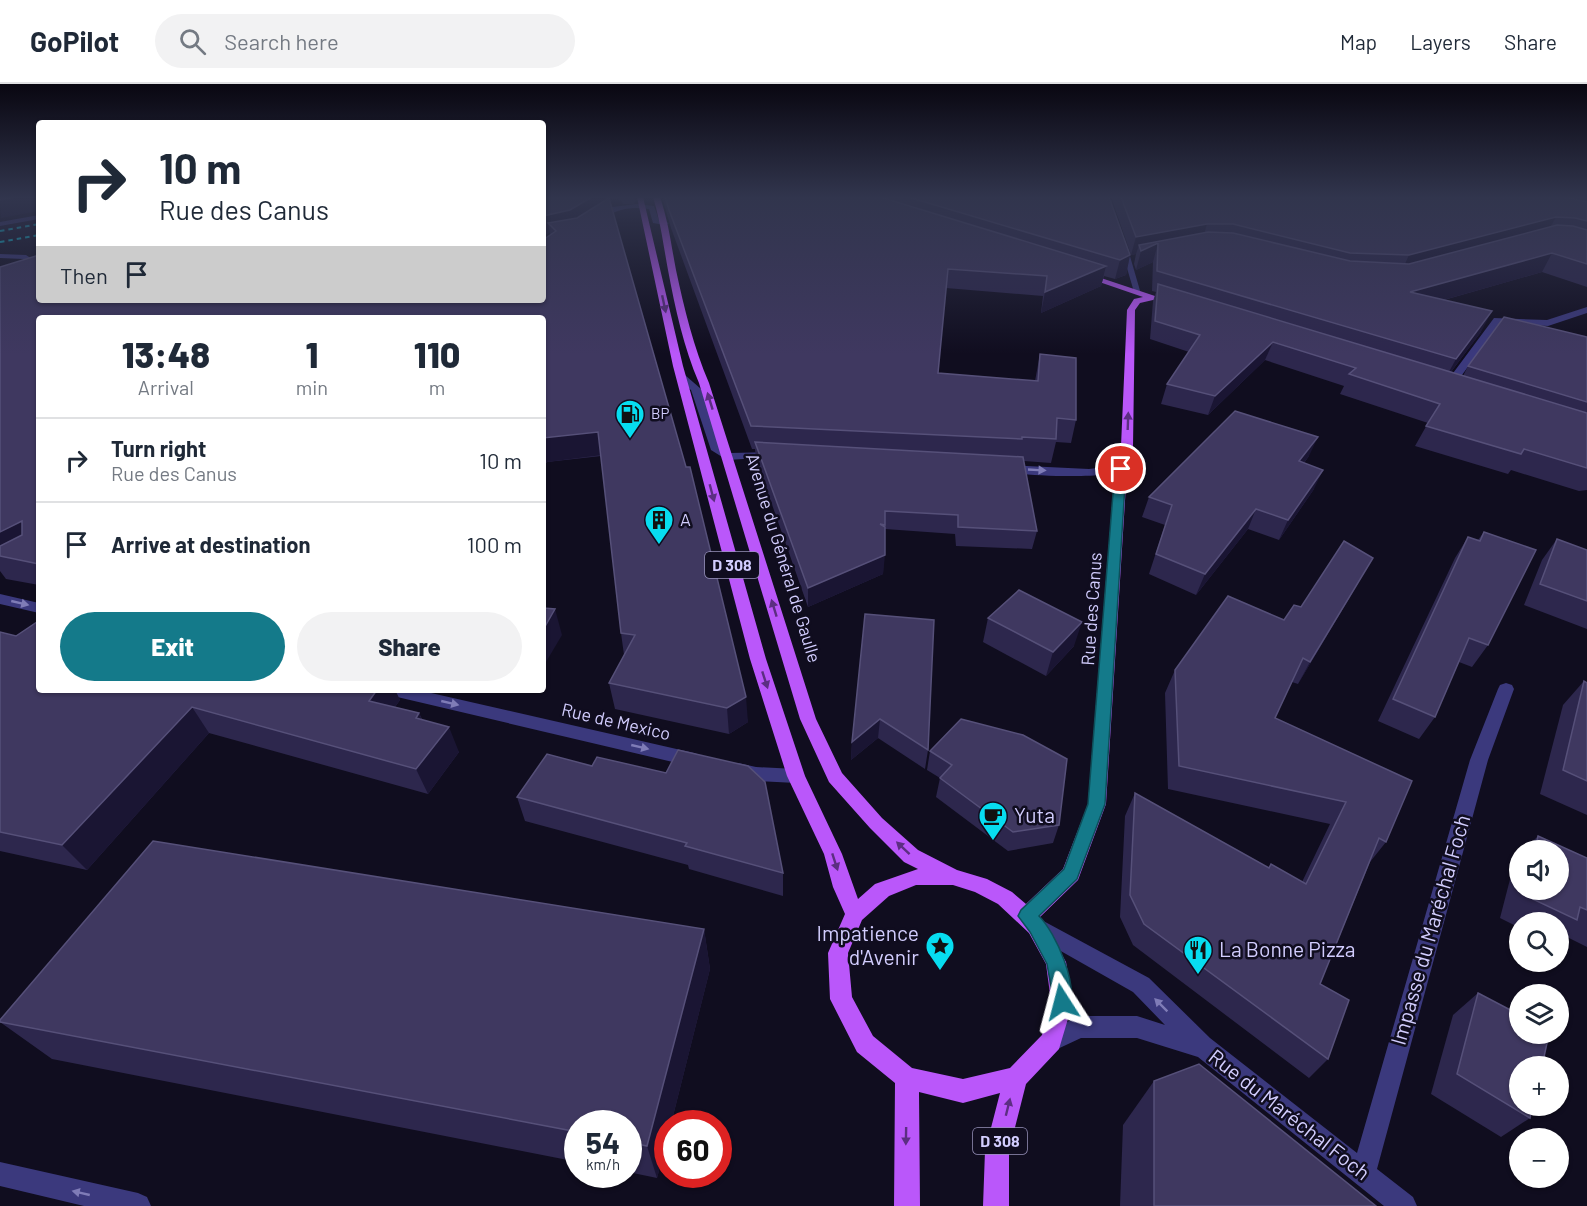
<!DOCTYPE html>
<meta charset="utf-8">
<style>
body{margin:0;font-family:Barlow,sans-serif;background:#f2f2f3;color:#1f2937;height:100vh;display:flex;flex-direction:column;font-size:22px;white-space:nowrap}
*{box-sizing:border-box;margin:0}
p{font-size:20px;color:#747a83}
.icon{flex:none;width:33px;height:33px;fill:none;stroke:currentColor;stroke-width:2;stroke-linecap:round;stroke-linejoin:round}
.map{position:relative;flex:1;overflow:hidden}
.details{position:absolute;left:36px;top:231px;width:510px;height:378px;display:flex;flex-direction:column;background:#fff;border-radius:6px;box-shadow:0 2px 4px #0004}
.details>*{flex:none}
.guide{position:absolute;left:36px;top:36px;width:510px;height:183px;border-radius:6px;box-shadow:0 2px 4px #0004;background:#fff;color:#1f2937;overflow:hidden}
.controls{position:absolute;left:1509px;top:756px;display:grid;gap:12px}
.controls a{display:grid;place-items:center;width:60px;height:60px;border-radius:50%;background:#fff;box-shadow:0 2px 4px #0004;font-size:30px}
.speed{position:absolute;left:564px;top:1026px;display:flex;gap:12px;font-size:30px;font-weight:700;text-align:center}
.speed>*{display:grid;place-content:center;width:78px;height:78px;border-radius:50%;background:#fff;box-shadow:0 2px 4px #0004;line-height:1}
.speed small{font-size:15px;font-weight:400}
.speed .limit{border:9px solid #d22;background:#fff;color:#111}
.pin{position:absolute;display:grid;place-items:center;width:51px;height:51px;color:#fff;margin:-26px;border:3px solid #fff;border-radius:50%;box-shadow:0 2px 6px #0007}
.me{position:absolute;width:66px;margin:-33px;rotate:351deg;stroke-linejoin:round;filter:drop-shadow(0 0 4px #0008)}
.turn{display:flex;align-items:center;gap:21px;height:126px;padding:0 24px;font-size:27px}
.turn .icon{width:78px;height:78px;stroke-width:2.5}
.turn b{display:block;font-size:42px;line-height:51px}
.then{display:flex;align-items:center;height:57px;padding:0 24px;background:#0003;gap:12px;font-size:22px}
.eta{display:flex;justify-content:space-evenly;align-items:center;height:102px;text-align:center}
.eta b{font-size:36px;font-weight:800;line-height:42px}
.action{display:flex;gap:12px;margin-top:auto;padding:12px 24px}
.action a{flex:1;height:69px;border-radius:36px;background:#147a8a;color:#fff;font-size:24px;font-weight:800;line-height:69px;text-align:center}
.action a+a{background:#f2f2f3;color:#1f2937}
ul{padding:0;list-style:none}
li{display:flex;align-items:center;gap:18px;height:84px;padding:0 24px;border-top:2px solid #e0e1e3}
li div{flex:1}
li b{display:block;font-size:22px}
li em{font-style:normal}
header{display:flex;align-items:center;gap:36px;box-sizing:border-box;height:84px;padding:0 30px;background:#fff;border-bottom:2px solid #e0e1e3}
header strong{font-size:28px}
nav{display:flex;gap:33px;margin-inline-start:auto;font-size:21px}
.search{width:420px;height:54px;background:#f2f2f3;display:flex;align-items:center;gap:15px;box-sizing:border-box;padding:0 21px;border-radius:33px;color:#747a83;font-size:22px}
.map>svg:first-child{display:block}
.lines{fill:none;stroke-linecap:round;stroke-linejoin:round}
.minor{fill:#3b397d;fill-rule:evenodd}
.major{fill:#ba57fa;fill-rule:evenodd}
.rail{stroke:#07ddf0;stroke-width:2;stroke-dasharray:4.5 4;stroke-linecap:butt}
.wall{fill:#2d274d}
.shaded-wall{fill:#1a1533}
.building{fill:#3f3860;stroke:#565079;stroke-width:1.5}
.oneway{fill:#5c2e82}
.oneway2{fill:#7f7cb7}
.route{fill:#147a8a;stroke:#0d4f5a;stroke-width:1.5}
.labels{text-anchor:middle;stroke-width:5;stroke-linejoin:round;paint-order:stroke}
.far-poi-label{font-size:15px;fill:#d2cdfe;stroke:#100d1f;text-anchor:start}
.shield{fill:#100d1f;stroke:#9893bb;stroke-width:1.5}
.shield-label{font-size:16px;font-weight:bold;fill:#d2cdfe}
.poi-label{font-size:18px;fill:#d2cdfe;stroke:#100d1f;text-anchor:start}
.street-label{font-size:18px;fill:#d2cdfe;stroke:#100d1f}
.near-poi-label{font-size:21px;fill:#d2cdfe;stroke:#100d1f;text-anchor:start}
.near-street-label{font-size:21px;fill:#d2cdfe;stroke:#100d1f}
</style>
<header>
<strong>GoPilot</strong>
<div class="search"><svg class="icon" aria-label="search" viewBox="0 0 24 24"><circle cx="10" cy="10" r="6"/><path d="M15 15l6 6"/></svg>Search here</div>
<nav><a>Map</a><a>Layers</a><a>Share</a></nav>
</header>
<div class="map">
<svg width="1587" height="1122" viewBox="0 0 1587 1122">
<rect width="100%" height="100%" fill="#100d1f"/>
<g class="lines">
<g class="minor">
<path d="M637 120 654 122 659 136 669 139 665 141 653 139 649 125C630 122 613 125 599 139L592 137 612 123Z"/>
<path d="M39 131V135L0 142V138Z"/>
<path d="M1120 160 1127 162 1141 210 1134 208Z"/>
<path d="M0 170 26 171 32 175 39 173V178L30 180 24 175 0 174Z"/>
<path d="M1587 223V229L1548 242 1500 239 1451 306 1442 304 1494 234 1547 236Z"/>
<path d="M677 291H685L701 305 720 362 730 369 774 368 778 369V373L727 376 711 366 691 306 677 295Z"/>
<path d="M1007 381 1089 385 1121 381 1127 385C1113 396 1022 392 1003 387L1001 385Z"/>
<path d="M0 510 39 519V529L0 520Z"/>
<path d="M1506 599 1512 601 1514 605 1488 676 1377 1085 1413 1113 1417 1122H1384L1198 973 1137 954H1081L1051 968 1043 965 1040 957 1043 949 1080 932H1137L1165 941 1133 908 1029 849 1026 842 1029 835 1036 833 1149 894 1210 954 1357 1069 1470 676 1498 605 1500 601Z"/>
<path d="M385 606H418L694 669 700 671 703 676 700 681 694 683 393 612 387 610Z"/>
<path d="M738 679 756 683 796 685 802 687 805 692 802 697 796 699 756 697 732 691 729 686 732 681Z"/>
<path d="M0 1078 138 1109 147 1113 151 1122H84L0 1102Z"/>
</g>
<path class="major" d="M637 113H643L683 282 766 575 805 692 842 770 858 815 875 800 918 785 904 778 870 744 829 698 800 635 699 299C684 264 675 224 668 186 663 159 661 140 653 113H660C669 140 671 160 676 186 684 224 694 264 709 299L816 635 842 689 882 734 918 766 957 786 987 795 1012 808 1026 820 1063 785 1088 720 1115 385 1121 362 1127 226 1134 215 1143 213 1079 191 1086 189 1176 219 1172 222 1153 216 1140 219 1135 226 1133 362 1127 385 1106 720 1078 796 1040 833 1066 878 1073 918 1059 965 1026 1000 1009 1067V1122H983L985 1067 1000 1009 963 1019 919 1008 920 1122H894L895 999 857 968 830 915 828 869 845 830 833 803 824 770 787 692 750 575 673 282ZM916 801H953L975 808 998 820 1029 849 1046 880 1051 918 1042 951 1010 984 963 995 912 984 873 952 852 913 848 869 862 836 889 812Z"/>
<g class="rail">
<path d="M0 147 39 140"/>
<path d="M0 158 39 151"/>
</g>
</g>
<g class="wall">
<path d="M543 113H636L634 120H623L622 117 618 115H610L748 638 729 650 615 625 609 599 624 571 621 549 601 372 547 378 543 383V234H39V501L6 495 0 487V183L543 216 550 151V149L543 150Z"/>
<path d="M662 113H1109L1130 171 1126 191 1115 195 1104 192 1101 202 1041 229 1043 212 946 204 938 289 1035 297 1040 270 1076 336 1071 359 1056 358 1051 379 1024 377 1037 447 1032 465 956 462 955 450 885 445 883 490 808 523 756 375 755 365H752L671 144Z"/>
<path d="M1111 113H1587V203L1542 188 1444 216 1481 248 1451 288 1463 292 1468 282 1587 253V406L1579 407 1511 386 1508 390 1415 362 1428 339 1340 310 1344 302 1265 276 1208 331 1161 320 1167 300 1189 268 1150 255 1153 217 1156 208 1152 207 1153 178 1136 186 1134 180 1136 170 1131 171Z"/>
<path d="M1309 372 1304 379 1314 405 1279 456 1248 445 1196 511 1149 490 1165 441 1142 433 1149 413Z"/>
<path d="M1484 448 1488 561 1472 583 1459 578 1435 633 1419 655 1378 637 1455 474 1468 453 1478 456Z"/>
<path d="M1557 455 1587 466V545L1524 521 1542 476Z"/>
<path d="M1360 496 1298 600 1292 598 1275 634 1386 758 1370 778 1320 900 1328 975 1309 994 1133 861 1120 833 1125 732 1135 709 1269 784 1302 798 1330 740 1168 705 1165 609 1175 586 1284 536 1301 523Z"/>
<path d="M988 534 1074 562 1046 592 983 558Z"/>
<path d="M934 536 928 666 925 685 878 654 851 676 852 658Z"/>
<path d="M0 548 16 552 39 606H395L400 616 395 623 419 629 422 635 459 668 428 710 209 649 87 786 0 767Z"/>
<path d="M1584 597 1587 599V731L1540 710 1563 621Z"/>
<path d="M930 667 1059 741 1053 759 1008 767 936 713 940 694 927 686Z"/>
<path d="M547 670 783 789V812L689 785 688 781 525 737 517 713Z"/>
<path d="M1538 752 1587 774V863L1561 850 1558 852V838H1520V844L1500 834 1515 776 1520 771V806H1558V766H1524Z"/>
<path d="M704 845 710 885 671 1040H668V1053L657 1094 628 1088V1040H578V1078L52 975 0 938Z"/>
<path d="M1478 909 1530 1034 1501 1053 1431 1010 1453 931Z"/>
<path d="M1154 997 1376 1122H1120L1123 1041Z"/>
</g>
<g class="shaded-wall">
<path d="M16 113H39V127L1 134 0 116Z"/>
<path d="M592 113H605L607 124 556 147 548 139 550 149 543 150V132Z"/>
<path d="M646 113H652L651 115 646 116Z"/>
<path d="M1556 133 1546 151 1400 191 1409 171Z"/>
<path d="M1207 140 1202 158 1158 159 1153 178 1136 186 1141 167 1139 161 1136 170 1131 171 1136 153Z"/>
<path d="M1552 169 1542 188 1401 228 1410 208Z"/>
<path d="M1130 171 1126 191 1115 195 1120 176Z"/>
<path d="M1106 182 1101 202 1041 229 1045 208Z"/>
<path d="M1492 227 1481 248 1444 297 1456 275Z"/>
<path d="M1273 258 1265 276 1208 331 1215 312Z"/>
<path d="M598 348 602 371 547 378 543 383V354Z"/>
<path d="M1318 353 1309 372 1290 397 1299 377Z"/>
<path d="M1323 386 1314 405 1279 456 1288 436Z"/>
<path d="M1256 425 1248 445 1196 511 1205 490Z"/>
<path d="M22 437 39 461 0 472V448Z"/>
<path d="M885 471 883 490 808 523V504Z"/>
<path d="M1373 474 1360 496 1298 600 1310 578Z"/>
<path d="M555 525 562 551 543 583V546Z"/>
<path d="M1082 538 1074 562 1046 592 1053 568Z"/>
<path d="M377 606H395L400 616 381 642 369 617Z"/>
<path d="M746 613 748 638 729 650 727 624Z"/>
<path d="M192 623 209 649 87 786 62 761Z"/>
<path d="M419 629 430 655 416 634Z"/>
<path d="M880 635 878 654 851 676 852 658Z"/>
<path d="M449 643 459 668 428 710 416 685Z"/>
<path d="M704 845 710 885 671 1040H668V1053L657 1094 647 1062Z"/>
</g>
<g class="building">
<path d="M0 113H16L0 116Z"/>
<path d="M543 113H592L570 126 543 132Z"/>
<path d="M665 113H880L1106 182 1045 208 1047 192 948 185 938 289 1038 297 1040 270 1076 274V336L1057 334 1056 355 1022 353V355L751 342 669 126Z"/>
<path d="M908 113H1109L1130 171 1120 176Z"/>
<path d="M1121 113H1565L1587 118V137L1575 134 1556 133 1409 171 1350 169 1233 140H1207L1136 153Z"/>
<path d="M609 114 686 383H690L746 613 727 624 609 599 635 551 621 549 598 348 543 354V234H39V480L0 472V462L22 451V437L0 448V183L39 171V216H543V156L556 147 548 139 577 134Z"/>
<path d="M1557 141 1573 142 1587 146V180L1552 169 1410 208 1492 227 1456 275 1157 187 1158 159 1141 167 1139 161 1208 148 1233 149 1350 177 1409 180Z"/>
<path d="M1158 200 1587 329V384L1524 365 1521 370 1426 342 1440 320 1349 290 1356 284 1273 258 1215 312 1167 300 1200 251 1155 237Z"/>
<path d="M1504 233 1587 253V318L1468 282Z"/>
<path d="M1235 327 1318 353 1299 377 1323 386 1288 436 1256 425 1205 490 1156 470 1172 421 1149 413Z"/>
<path d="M755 358 1023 373 1037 447 958 443V431L885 427V441L880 440 885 443V471L808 504Z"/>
<path d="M1484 448 1536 466 1488 561 1469 554 1435 633 1393 615 1468 453 1480 457Z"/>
<path d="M1557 455 1587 466V517L1540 500Z"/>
<path d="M1344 457 1373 474 1310 578 1303 574 1275 634 1412 697 1386 758 1379 754 1320 900 1349 916 1328 975 1144 840 1130 811 1135 709 1269 784 1271 780 1306 800 1346 718 1179 682 1175 586 1228 512 1284 536 1294 521 1301 523Z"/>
<path d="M1019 506 1082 538 1053 568 988 534Z"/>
<path d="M543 524 555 525 543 546Z"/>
<path d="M865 530 934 536 928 666 880 635 852 658Z"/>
<path d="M37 538H39V606H377L369 617 419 629 416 634 449 643 416 685 192 623 62 761 0 748V548L16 552Z"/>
<path d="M1584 597 1587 599V697L1563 686Z"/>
<path d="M961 635 1023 651 1067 675 1059 741 1013 748 940 694 952 681 930 667Z"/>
<path d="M678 666 748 682 765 698 783 789 685 762 687 759 517 713 547 670 592 682 597 673 666 689Z"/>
<path d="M1538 752 1587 774V826L1580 823 1577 836 1524 811 1526 806H1558V766H1535Z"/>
<path d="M153 757 704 845 647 1062 628 1058V1040H578V1048L0 938V936Z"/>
<path d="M1478 909 1520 931V950H1549L1542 982H1520V1022H1533L1530 1034 1457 990Z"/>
<path d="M1199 980 1376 1122H1154V997Z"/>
</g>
<defs><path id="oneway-solid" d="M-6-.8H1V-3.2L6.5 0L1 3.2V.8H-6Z" transform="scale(1.5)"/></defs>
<g class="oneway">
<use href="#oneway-solid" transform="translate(664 220) rotate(78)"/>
<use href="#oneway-solid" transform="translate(710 317) rotate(-107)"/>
<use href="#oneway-solid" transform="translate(1128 337) rotate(-88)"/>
<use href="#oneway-solid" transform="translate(712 409) rotate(75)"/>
<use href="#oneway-solid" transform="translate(774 524) rotate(-107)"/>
<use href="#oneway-solid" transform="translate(765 596) rotate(72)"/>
<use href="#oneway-solid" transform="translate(903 764) rotate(-137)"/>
<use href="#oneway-solid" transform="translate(835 778) rotate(72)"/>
<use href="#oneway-solid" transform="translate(1008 1023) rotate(-76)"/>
<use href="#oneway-solid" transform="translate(906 1052) rotate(91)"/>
</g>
<g class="oneway2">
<use href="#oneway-solid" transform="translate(1037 386) rotate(3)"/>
<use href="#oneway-solid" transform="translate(20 519) rotate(13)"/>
<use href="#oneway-solid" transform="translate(450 619) rotate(13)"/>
<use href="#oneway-solid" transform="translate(640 663) rotate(13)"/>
<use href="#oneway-solid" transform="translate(1161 921) rotate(-135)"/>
<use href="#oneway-solid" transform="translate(81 1109) rotate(-167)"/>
</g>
<linearGradient id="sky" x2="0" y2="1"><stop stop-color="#090711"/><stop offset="0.42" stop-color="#31354d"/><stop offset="1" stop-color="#31354d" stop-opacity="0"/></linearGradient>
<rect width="1587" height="270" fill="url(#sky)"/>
<path class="route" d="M1121 382 1126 385 1105 720 1077 795 1039 832C1056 849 1079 902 1069 925L1062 928 1055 925 1047 880 1030 848 1018 832 1021 826 1064 785 1088 720 1115 385Z"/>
<defs>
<g id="fuel-pin" transform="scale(1.5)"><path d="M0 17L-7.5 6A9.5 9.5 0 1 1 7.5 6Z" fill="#07ddf0" stroke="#100d1f"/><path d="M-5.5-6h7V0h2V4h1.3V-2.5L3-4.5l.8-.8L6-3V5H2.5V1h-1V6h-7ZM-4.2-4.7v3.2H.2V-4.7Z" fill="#111"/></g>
<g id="building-pin" transform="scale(1.5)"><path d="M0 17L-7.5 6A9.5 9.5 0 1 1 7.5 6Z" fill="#07ddf0" stroke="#100d1f"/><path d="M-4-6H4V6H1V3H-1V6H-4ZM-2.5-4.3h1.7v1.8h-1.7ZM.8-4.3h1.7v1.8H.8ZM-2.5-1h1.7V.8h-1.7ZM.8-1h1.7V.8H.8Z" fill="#111"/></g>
<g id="cafe-pin" transform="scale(1.5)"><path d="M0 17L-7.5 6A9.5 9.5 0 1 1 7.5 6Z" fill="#07ddf0" stroke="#100d1f"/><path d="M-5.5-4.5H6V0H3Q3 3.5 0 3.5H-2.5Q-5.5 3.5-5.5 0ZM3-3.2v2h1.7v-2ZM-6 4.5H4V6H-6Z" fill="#111"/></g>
<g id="sight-pin" transform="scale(1.5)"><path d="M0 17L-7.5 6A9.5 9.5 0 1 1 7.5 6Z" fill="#07ddf0" stroke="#100d1f"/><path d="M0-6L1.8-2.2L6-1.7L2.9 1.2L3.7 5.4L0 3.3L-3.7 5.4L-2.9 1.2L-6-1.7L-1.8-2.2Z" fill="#111"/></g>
<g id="restaurant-pin" transform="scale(1.5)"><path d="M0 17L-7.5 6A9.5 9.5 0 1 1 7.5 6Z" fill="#07ddf0" stroke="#100d1f"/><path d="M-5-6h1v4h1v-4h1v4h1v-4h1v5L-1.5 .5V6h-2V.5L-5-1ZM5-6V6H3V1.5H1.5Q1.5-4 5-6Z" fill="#111"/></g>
</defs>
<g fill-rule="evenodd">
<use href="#fuel-pin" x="630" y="330"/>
<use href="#building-pin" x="659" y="436"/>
<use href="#cafe-pin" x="993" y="732"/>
<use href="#sight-pin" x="940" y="862"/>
<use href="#restaurant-pin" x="1198" y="866"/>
</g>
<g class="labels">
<g class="far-poi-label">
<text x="651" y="335">BP</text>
</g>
<g class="shield">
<rect x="705" y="468" width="54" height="26" rx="4.5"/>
<rect x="973" y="1044" width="54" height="26" rx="4.5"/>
</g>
<g class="shield-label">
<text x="732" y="487">D 308</text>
<text x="1000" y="1063">D 308</text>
</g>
<g class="poi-label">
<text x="680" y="442">A</text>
</g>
<g class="street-label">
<text transform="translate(783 474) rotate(73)" y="6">Avenue du Général de Gaulle</text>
<text transform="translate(1092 525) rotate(-86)" y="6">Rue des Canus</text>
<text transform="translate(616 638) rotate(13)" y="6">Rue de Mexico</text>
</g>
<g class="near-poi-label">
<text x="1014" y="739">Yuta</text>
<text x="919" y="857" text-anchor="end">Impatience<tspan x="919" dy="24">d'Avenir</tspan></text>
<text x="1219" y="873">La Bonne Pizza</text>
</g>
<g class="near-street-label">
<text transform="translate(1431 846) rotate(-74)" y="7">Impasse du Maréchal Foch</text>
<text transform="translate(1289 1031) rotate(38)" y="7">Rue du Maréchal Foch</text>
</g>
</g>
</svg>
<div class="controls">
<a><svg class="icon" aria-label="sound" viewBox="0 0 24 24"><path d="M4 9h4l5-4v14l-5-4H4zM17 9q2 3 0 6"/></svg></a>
<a><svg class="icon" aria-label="search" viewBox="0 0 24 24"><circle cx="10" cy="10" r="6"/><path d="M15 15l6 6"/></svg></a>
<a><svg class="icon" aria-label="layers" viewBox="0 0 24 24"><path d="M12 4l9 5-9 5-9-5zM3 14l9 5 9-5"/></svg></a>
<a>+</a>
<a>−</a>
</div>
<div class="speed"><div>54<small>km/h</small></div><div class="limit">60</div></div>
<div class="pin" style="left:1121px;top:385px;background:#d93025"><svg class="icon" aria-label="arrive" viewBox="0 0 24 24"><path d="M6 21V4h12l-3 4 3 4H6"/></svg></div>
<svg class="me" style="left:1062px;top:918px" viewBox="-20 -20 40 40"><path d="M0-17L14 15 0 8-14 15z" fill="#147a8a" stroke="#fff" stroke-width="4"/></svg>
<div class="guide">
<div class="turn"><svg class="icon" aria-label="right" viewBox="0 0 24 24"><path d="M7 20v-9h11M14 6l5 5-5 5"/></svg><div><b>10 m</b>Rue des Canus</div></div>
<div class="then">Then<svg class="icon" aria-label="arrive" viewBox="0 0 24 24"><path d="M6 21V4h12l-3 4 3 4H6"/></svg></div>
</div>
<section class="details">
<div class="eta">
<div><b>13:48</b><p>Arrival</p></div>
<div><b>1</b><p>min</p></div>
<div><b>110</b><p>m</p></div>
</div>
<ul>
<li><svg class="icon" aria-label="right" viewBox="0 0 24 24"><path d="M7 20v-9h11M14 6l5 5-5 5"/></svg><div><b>Turn right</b><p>Rue des Canus</p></div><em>10 m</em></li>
<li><svg class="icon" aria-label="arrive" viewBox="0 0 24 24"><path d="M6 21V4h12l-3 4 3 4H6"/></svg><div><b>Arrive at destination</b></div><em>100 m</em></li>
</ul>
<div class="action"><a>Exit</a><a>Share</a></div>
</section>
</div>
